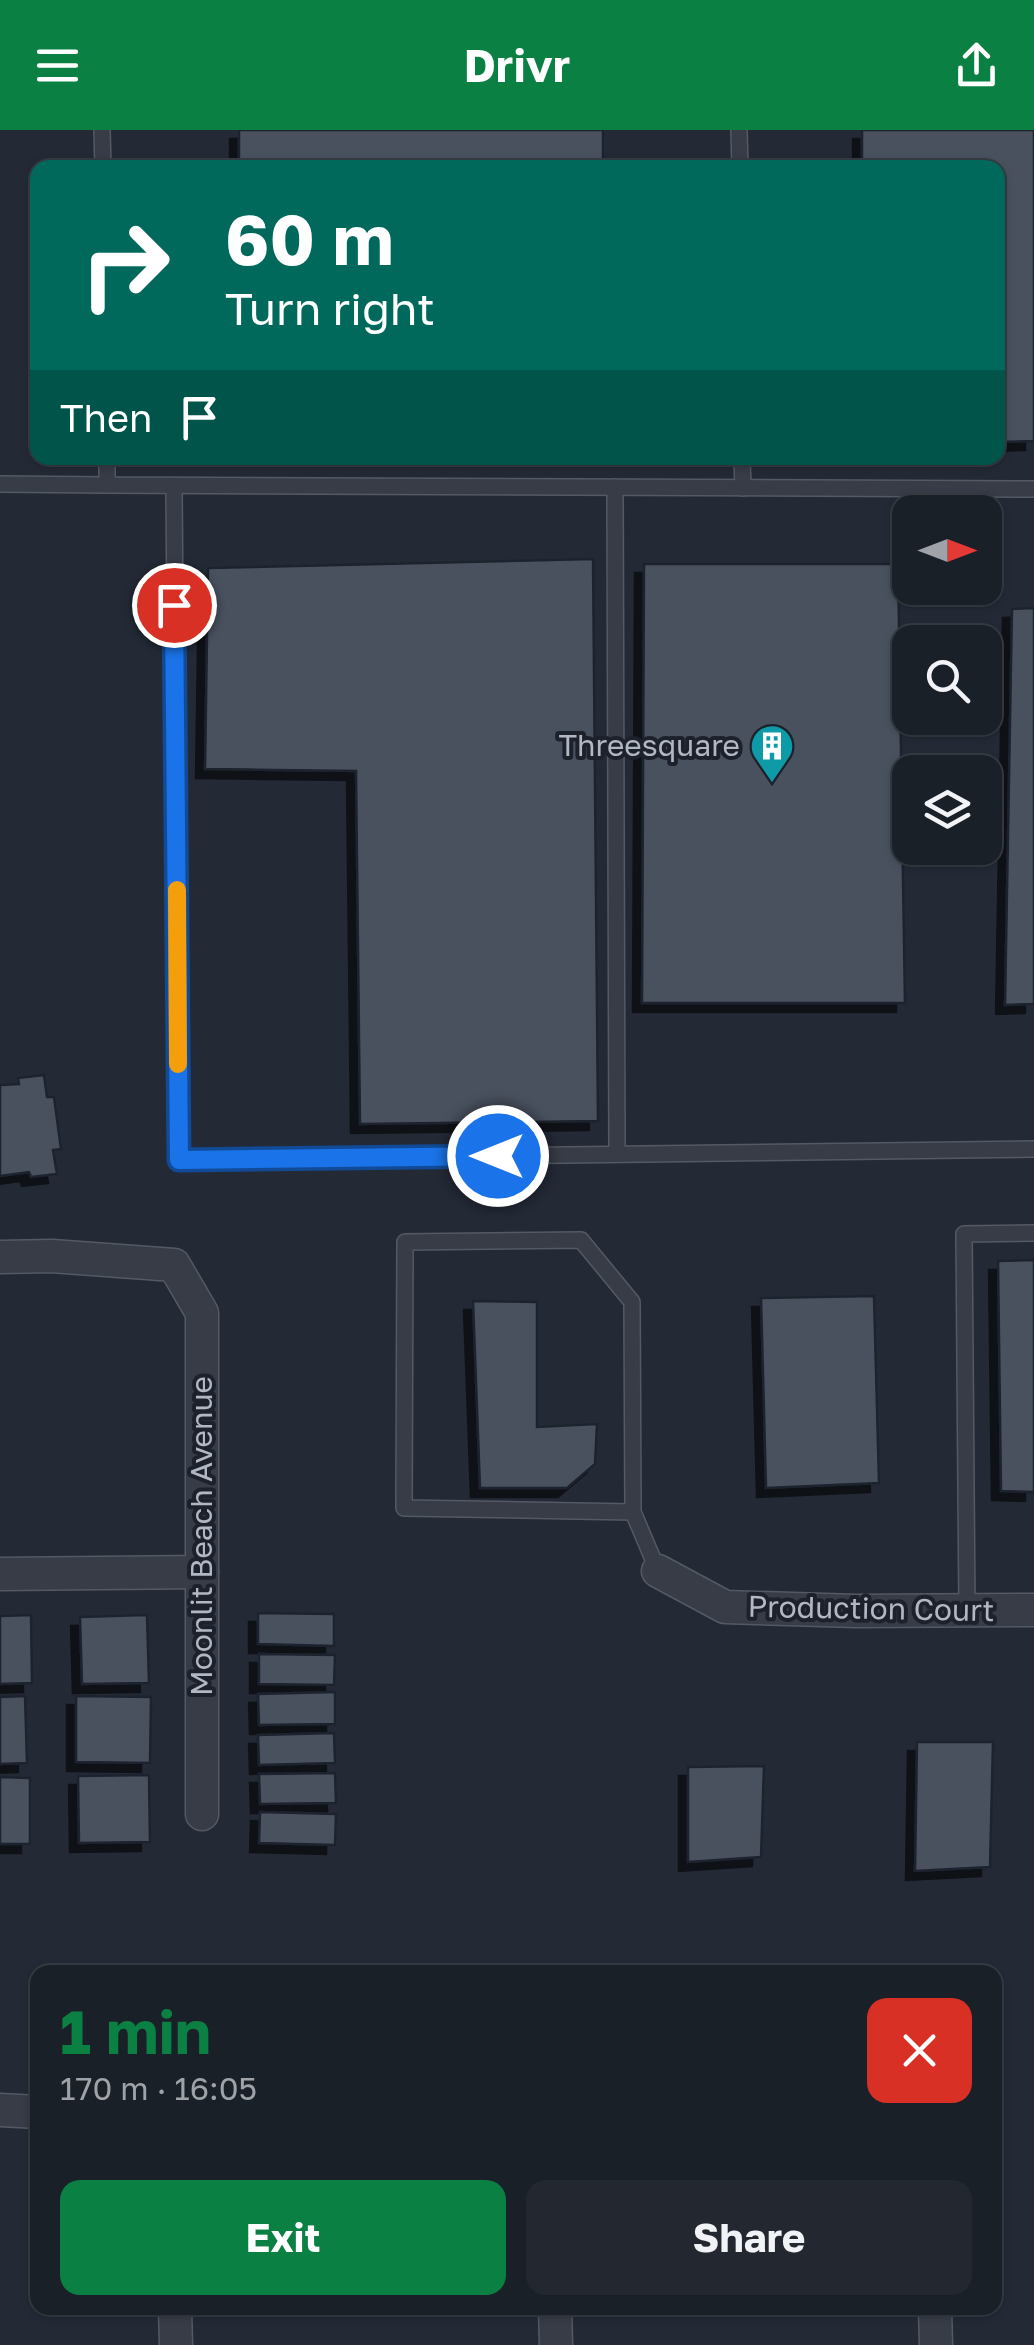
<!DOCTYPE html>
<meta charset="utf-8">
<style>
body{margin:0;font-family:"Golos Text",sans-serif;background:#232830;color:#f1f3f6;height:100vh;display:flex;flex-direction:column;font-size:38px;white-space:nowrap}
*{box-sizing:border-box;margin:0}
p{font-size:32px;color:#9fa3a8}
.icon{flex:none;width:55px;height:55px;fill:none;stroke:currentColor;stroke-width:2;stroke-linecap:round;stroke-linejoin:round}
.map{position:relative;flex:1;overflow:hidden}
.side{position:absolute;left:30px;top:1835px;width:972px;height:350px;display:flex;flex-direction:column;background:#1a2028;border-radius:20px;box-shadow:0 2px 8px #0004,0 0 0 2px #383e45}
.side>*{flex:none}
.hud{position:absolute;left:30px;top:30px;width:975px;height:305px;border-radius:20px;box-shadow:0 2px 8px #0004,0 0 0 2px #383e45;background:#00695c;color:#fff;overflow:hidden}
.needle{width:65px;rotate:90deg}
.fabs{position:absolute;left:892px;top:365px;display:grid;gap:20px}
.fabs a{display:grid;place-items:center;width:110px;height:110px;border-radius:20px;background:#1a2028;box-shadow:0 2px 8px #0004,0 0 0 2px #383e45;font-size:50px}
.pin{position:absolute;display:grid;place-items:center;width:85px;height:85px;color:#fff;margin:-42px;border:5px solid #fff;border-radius:50%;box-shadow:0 2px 10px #0007}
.me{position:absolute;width:110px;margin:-55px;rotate:270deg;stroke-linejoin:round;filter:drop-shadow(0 0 8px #0008)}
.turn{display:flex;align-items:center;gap:35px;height:210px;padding:0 30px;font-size:45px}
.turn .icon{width:130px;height:130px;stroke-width:2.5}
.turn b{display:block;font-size:70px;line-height:85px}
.then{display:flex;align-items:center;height:95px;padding:0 30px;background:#0003;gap:20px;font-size:38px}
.round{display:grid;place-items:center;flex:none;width:105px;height:105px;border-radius:20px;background:#232830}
.head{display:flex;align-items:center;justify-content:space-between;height:170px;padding:0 30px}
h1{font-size:60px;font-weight:700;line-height:75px;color:#0b8043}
.button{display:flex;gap:20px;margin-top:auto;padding:20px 30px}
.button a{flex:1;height:115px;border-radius:20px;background:#0b8043;color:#fff;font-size:40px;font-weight:700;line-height:115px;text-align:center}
.button a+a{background:#232830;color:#f1f3f6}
header{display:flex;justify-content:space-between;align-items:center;height:130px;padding:0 30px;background:#0b8043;color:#fff;font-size:45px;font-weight:700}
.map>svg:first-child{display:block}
.building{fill:#4a515f;stroke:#1e232d;stroke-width:2.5;filter:url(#shadow)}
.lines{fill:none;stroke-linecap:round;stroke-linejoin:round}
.lane-casing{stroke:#545a64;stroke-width:18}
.street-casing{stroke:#545a64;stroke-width:35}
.lane{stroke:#373c47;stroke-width:15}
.street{stroke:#373c47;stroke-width:32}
.route-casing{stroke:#114b97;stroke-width:25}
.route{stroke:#1a73e8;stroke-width:18}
.slow{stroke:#f59e0b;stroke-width:18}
.labels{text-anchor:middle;stroke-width:8;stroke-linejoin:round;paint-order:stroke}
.poi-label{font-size:30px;fill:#b1b7c3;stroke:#1c212b;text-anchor:end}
.street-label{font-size:30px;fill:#b1b7c3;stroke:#1c212b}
</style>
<header><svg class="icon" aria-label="menu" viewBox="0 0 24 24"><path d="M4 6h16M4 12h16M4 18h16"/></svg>Drivr<svg class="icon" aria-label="share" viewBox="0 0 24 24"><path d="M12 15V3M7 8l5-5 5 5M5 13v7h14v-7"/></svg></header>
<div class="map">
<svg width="1034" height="2215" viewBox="0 0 1034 2215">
<defs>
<filter id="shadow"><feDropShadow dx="-9" dy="9" stdDeviation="0" flood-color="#0009"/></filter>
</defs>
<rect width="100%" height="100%" fill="#232a36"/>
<g class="building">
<rect x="239" y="0" width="364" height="38"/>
<path d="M862 0H1034V311L998 312V38H862Z"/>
<path d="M593 429 598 991 360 994 356 641 205 639 208 438Z"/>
<path d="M644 434H898L905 873H642Z"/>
<path d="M1034 478V874L1005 875 1012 479Z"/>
<path d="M44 945 47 967H54L61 1019 53 1020 57 1044 31 1047 29 1042 0 1046V955L19 954 18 948Z"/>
<path d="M1034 1130V1362L1001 1361 998 1131Z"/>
<path d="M874 1166 879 1353 766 1358 761 1168Z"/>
<path d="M473 1171 537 1172V1297L597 1294 595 1334 567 1358H480Z"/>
<path d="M258 1483 334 1484V1516L258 1514Z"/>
<path d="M31 1485 32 1553 0 1554V1486Z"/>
<path d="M147 1485 149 1553 82 1554 80 1487Z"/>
<path d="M259 1524 335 1525 334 1555 259 1554Z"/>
<path d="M335 1562V1594L259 1595 258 1564Z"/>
<path d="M25 1566 27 1633 0 1634V1567Z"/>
<path d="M76 1566 151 1567 150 1633 76 1632Z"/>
<path d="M334 1603 335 1633 259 1635 258 1605Z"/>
<path d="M917 1612H993L990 1737 915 1741Z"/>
<path d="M764 1636 761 1727 688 1732V1637Z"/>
<path d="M335 1643 336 1673 260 1674 259 1644Z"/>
<path d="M149 1645 150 1712 79 1713 78 1646Z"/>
<path d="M0 1647 30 1648V1714H0Z"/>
<path d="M260 1682 336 1684 335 1715 259 1713Z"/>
</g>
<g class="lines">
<g class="lane-casing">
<g id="lane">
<path d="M102 0 103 38"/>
<path d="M739 0 740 38"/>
<path d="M107 328V355L1034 359"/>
<path d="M742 328 743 358"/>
<path d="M0 354 107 355"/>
<path d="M174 356 179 1030 1034 1019"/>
<path d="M615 357 617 1024"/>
<path d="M633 1382 404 1378 405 1112 581 1110 632 1172 633 1382 658 1441"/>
<path d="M967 1480 964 1104 1034 1103"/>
</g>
</g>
<g class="street-casing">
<g id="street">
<path d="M0 1127 52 1126 174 1135 202 1183V1684"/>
<path d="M658 1441 725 1477 856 1481 1034 1480"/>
<path d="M0 1444 202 1442"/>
<path d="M0 1980 38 1982"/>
<path d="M175 2178 176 2215"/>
<path d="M555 2178 556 2215"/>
<path d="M935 2178 936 2215"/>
</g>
</g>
<use href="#lane" class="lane"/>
<use href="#street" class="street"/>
</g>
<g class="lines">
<g class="route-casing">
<path id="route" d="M174 475 179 1030 498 1026"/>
</g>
<use href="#route" class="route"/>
<path class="slow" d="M177 760 178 934"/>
</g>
<defs>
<g id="building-pin" transform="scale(2.25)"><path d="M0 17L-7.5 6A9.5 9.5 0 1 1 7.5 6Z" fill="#0f9aa8" stroke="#1c212b"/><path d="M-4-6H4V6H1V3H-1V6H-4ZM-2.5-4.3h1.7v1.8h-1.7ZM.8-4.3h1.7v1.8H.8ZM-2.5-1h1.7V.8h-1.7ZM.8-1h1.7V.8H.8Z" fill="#fff"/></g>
</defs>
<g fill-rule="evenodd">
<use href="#building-pin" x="772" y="616"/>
</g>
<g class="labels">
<g class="poi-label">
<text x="740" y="626">Threesquare</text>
</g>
<g class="street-label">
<text transform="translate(202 1406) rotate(-90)" y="10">Moonlit Beach Avenue</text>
<text transform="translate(871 1479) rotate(1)" y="10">Production Court</text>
</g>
</g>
</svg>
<div class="fabs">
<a><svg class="needle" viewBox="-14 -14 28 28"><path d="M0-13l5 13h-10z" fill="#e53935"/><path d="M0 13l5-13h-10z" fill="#9fa3a8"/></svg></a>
<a><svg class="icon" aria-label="search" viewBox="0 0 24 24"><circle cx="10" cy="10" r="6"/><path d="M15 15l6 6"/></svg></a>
<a><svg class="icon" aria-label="layers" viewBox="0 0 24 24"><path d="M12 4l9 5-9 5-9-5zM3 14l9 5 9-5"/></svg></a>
</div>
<div class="pin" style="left:174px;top:475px;background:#d93025"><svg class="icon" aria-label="arrive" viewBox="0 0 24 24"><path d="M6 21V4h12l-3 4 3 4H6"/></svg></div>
<svg class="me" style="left:498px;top:1026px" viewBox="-20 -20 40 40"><circle r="17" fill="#1a73e8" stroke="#fff" stroke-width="3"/><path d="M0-11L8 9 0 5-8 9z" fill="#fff"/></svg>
<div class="hud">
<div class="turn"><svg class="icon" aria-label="right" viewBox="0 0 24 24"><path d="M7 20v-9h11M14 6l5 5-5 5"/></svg><div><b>60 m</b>Turn right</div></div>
<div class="then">Then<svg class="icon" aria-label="arrive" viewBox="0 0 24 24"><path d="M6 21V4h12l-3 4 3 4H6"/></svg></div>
</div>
<section class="side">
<div class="head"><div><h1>1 min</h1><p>170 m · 16:05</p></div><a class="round" style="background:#d93025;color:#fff"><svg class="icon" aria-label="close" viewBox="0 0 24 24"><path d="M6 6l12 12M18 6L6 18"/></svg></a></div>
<div class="button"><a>Exit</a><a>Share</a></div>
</section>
</div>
